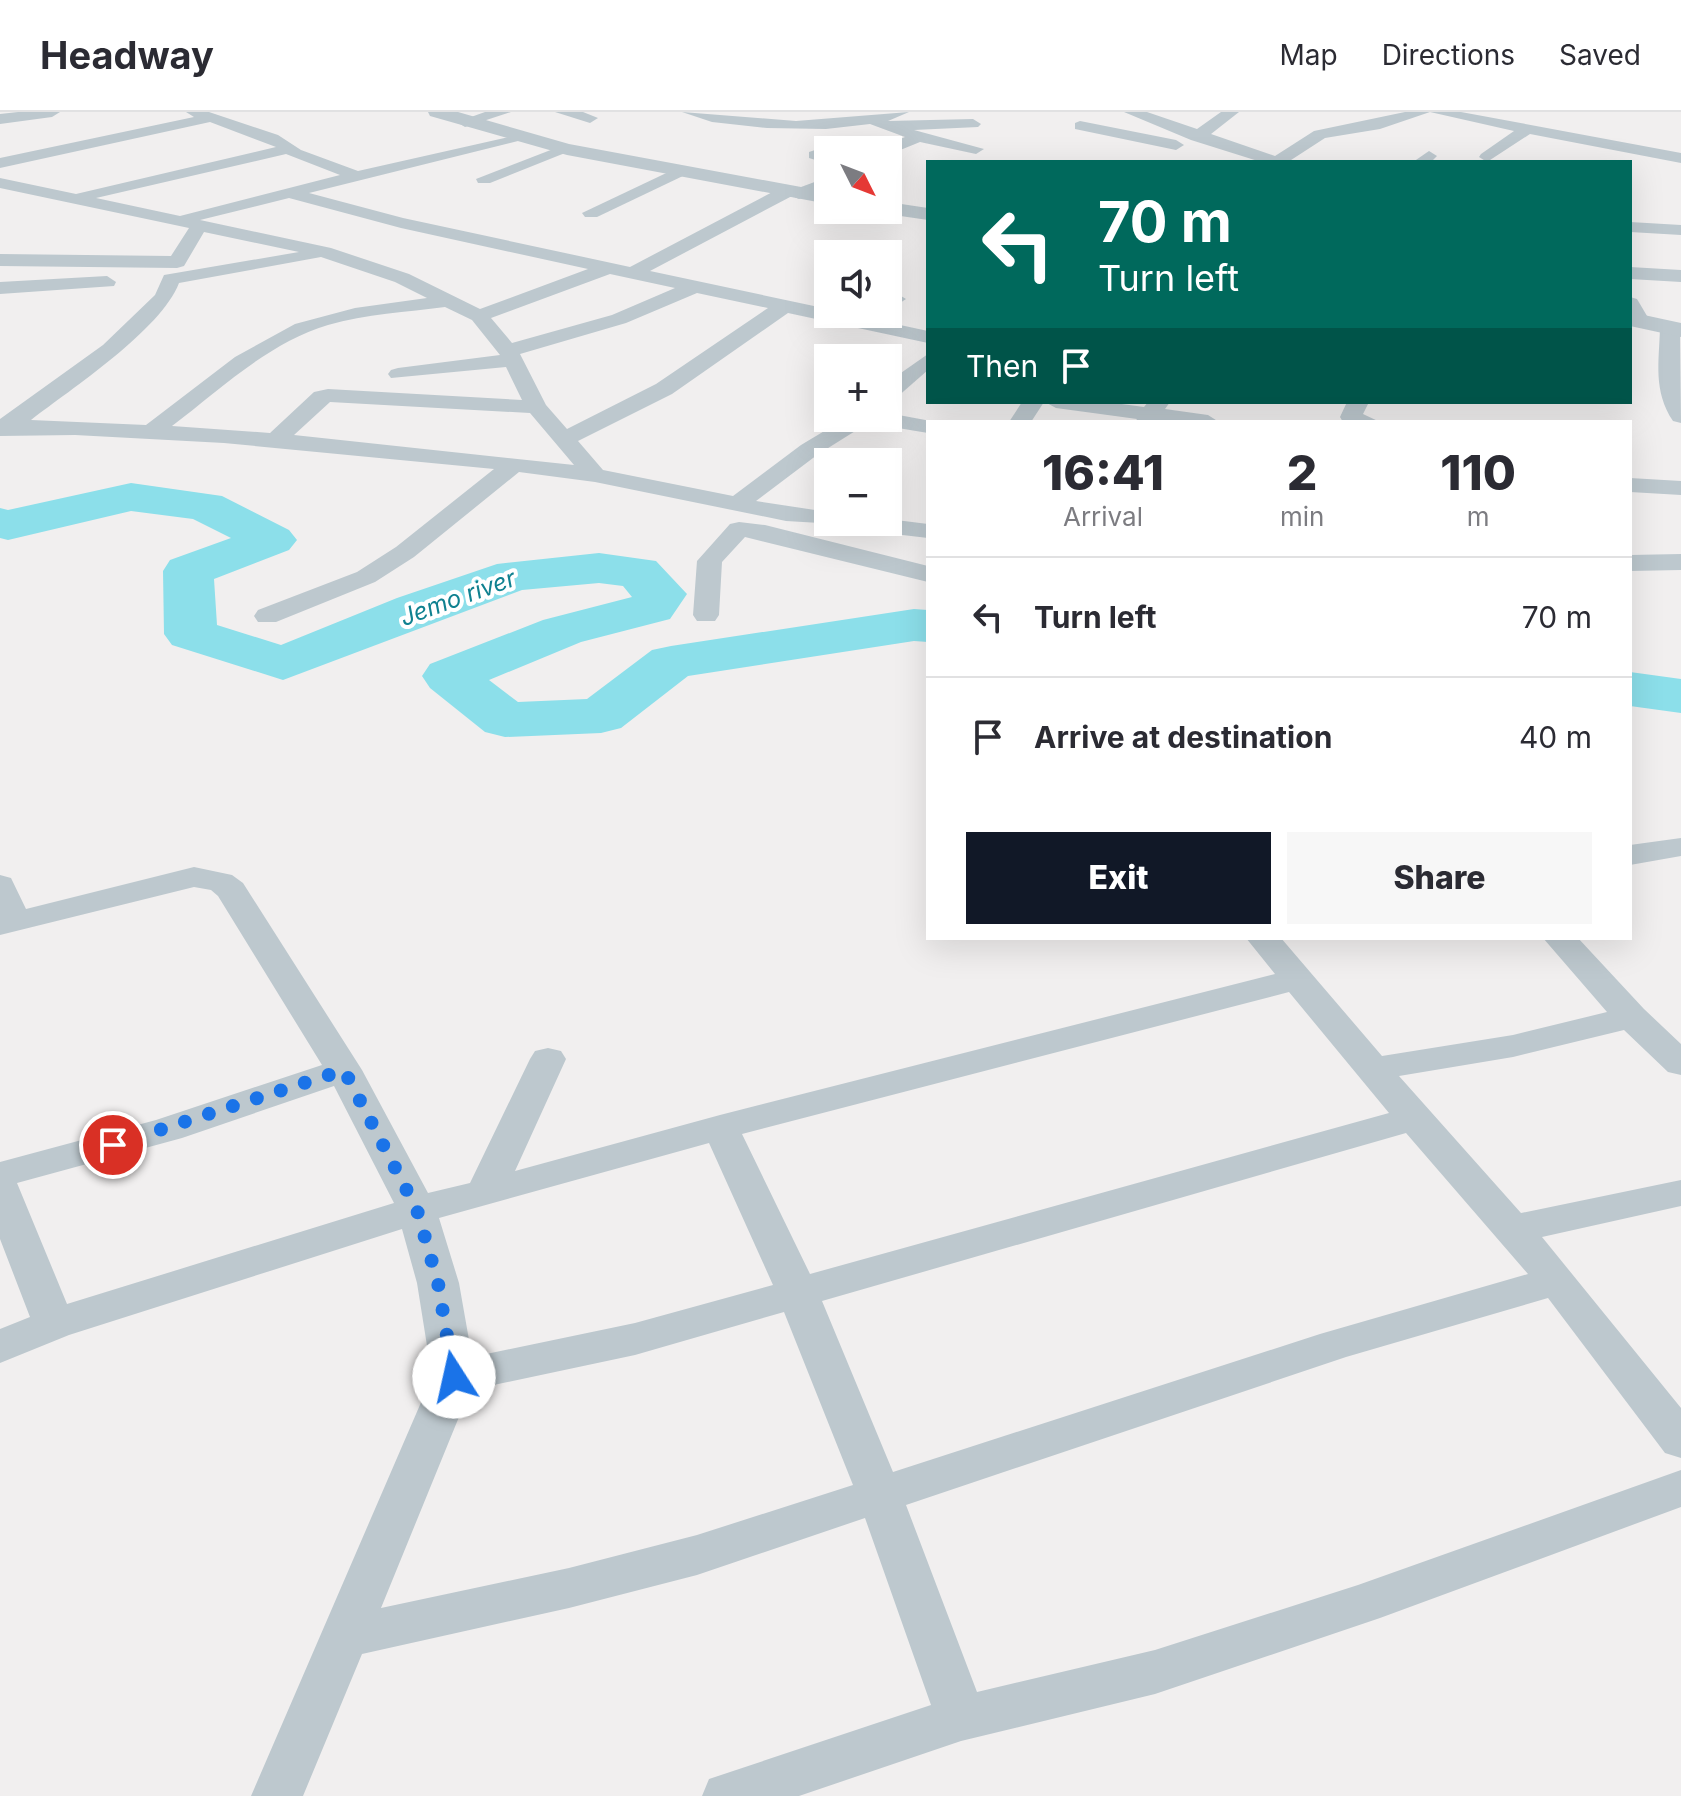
<!DOCTYPE html>
<meta charset="utf-8">
<style>
body{margin:0;font-family:Inter,sans-serif;background:#f7f7f7;color:#2b2b33;height:100vh;display:flex;flex-direction:column;font-size:30px;white-space:nowrap}
*{box-sizing:border-box;margin:0}
p{font-size:26px;color:#7c7c81}
.icon{flex:none;width:44px;height:44px;fill:none;stroke:currentColor;stroke-width:2;stroke-linecap:round;stroke-linejoin:round}
.map{position:relative;flex:1;overflow:hidden}
.sheet{position:absolute;left:926px;top:308px;width:706px;height:520px;display:flex;flex-direction:column;background:#fff;border-radius:0px;box-shadow:0 8px 32px #0002}
.sheet>*{flex:none}
.banner{position:absolute;left:926px;top:48px;width:706px;height:244px;border-radius:0px;box-shadow:0 8px 32px #0002;background:#00695c;color:#fff;overflow:hidden}
.needle{width:52px;rotate:132deg}
.buttons{position:absolute;left:814px;top:24px;display:grid;gap:16px}
.buttons a{display:grid;place-items:center;width:88px;height:88px;border-radius:0px;background:#fff;box-shadow:0 8px 32px #0002;font-size:40px}
.pin{position:absolute;display:grid;place-items:center;width:68px;height:68px;color:#fff;margin:-34px;border:4px solid #fff;border-radius:50%;box-shadow:0 2px 8px #0007}
.me{position:absolute;width:88px;margin:-44px;rotate:350deg;stroke-linejoin:round;filter:drop-shadow(0 0 6px #0008)}
.turn{display:flex;align-items:center;gap:28px;height:168px;padding:0 40px;font-size:36px}
.turn .icon{width:104px;height:104px;stroke-width:2.5}
.turn b{display:block;font-size:56px;line-height:68px}
.then{display:flex;align-items:center;height:76px;padding:0 40px;background:#0003;gap:16px;font-size:30px}
.eta{display:flex;justify-content:space-evenly;align-items:center;height:136px;text-align:center}
.eta b{font-size:48px;font-weight:800;line-height:56px}
.button{display:flex;gap:16px;margin-top:auto;padding:16px 40px}
.button a{flex:1;height:92px;border-radius:0px;background:#111827;color:#fff;font-size:32px;font-weight:800;line-height:92px;text-align:center}
.button a+a{background:#f7f7f7;color:#2b2b33}
ul{padding:0;list-style:none}
li{display:flex;align-items:center;gap:24px;height:120px;padding:0 40px;border-top:2px solid #e1e1e2}
li div{flex:1}
li b{display:block;font-size:30px}
li em{font-style:normal}
header{display:flex;align-items:center;gap:48px;box-sizing:border-box;height:112px;padding:0 40px;background:#fff;border-bottom:2px solid #e1e1e2}
header strong{font-size:38px}
nav{display:flex;gap:44px;margin-inline-start:auto;font-size:28px}
.map>svg:first-child{display:block}
.lines{fill:none;stroke-linecap:round;stroke-linejoin:round}
.river{fill:#8cdfea;fill-rule:evenodd}
.minor{fill:#bdc8ce;fill-rule:evenodd}
.tertiary{fill:#bdc8ce;fill-rule:evenodd}
.route{stroke:#1a73e8;stroke-width:14;stroke-dasharray:0 25.2}
.labels{text-anchor:middle;stroke-width:8;stroke-linejoin:round;paint-order:stroke}
.far-water-label{font-size:24px;font-style:italic;fill:#0f8190;stroke:#fff}
</style>
<header>
<strong>Headway</strong>
<nav><a>Map</a><a>Directions</a><a>Saved</a></nav>
</header>
<div class="map">
<svg width="1681" height="1684" viewBox="0 0 1681 1684">
<rect width="100%" height="100%" fill="#f1efef"/>
<g class="lines">
<g class="river">
<path d="M131 371 222 384 289 418 297 428 289 438 214 467 217 513 281 533 397 486 497 452 599 441 656 449 687 482 670 507 581 530 489 568 518 590 587 587 652 538 671 534 914 497 928 498V530L914 529 688 564 621 616 601 621 505 625 485 620 430 576 422 564 430 552 543 508 632 485 623 474 599 471 522 478 283 568 172 533 164 522 163 459 170 448 231 426 193 407 131 399 8 428 0 426V396L8 398Z"/>
<path d="M1630 560 1681 567V601L1630 594Z"/>
</g>
<g class="minor">
<path d="M18 0H60L52 5 0 12V2Z"/>
<path d="M186 0H209L278 23 301 38 358 59 522 22V28L309 81 403 106 630 155 780 76 793 78 828 65V76L799 87 792 84 650 159 828 197V202H849L928 219V231L788 201 672 282 578 329 603 358 733 384 801 333 846 306H888V301L936 310H928V321L868 311 817 343 756 389 828 400V410L837 412 786 409 595 370 519 360 414 445 375 470 276 510H258L254 504 258 498 357 460 396 435 494 357 224 331 75 323 0 324V307L103 233 155 183 164 163 299 140 204 120 184 154 177 156 0 154V142L171 144 189 116 0 76V66L76 82 276 35 210 10 0 56V46L194 5ZM286 42 340 63 180 104 96 86ZM289 86 401 116 588 157 480 197 409 162 331 136 200 108ZM321 145 395 170 427 186 355 196 295 212 235 245 146 313 31 308C71 277 161 218 179 171ZM610 162 675 176 612 203 512 231 491 206ZM697 181 768 196 656 272 567 317 546 293 520 242 626 211ZM445 195 472 208 500 243 398 256 391 258 388 262 391 266 506 255 522 288 328 277 314 280 270 321 172 314C221 277 268 231 328 213 366 202 407 200 445 195ZM330 290 530 301 574 353 294 323Z"/>
<path d="M485 0H511L465 15 457 10Z"/>
<path d="M555 0H583L598 6 590 11Z"/>
<path d="M682 0 796 9 909 0 888 9 973 7 981 12 978 15 914 18 984 37 976 42 920 30 888 43V38H879L881 35 905 25 870 12 826 17 767 16 712 10Z"/>
<path d="M1124 0H1147L1197 17 1221 0H1239L1211 22 1275 44 1314 19 1405 0H1461L1681 41V51L1530 22 1487 50 1479 45 1481 42 1514 19 1430 0 1380 17 1325 26 1288 50H1261L1191 28Z"/>
<path d="M1080 9 1176 28 1184 33 1176 38 1075 17V11Z"/>
<path d="M561 34 575 37 490 71H478L476 67Z"/>
<path d="M815 38 828 42V52L809 46V40Z"/>
<path d="M1429 39 1437 44 1431 50H1413Z"/>
<path d="M679 55 685 57V63L597 105H585L582 101Z"/>
<path d="M1630 110 1681 113V123L1630 120Z"/>
<path d="M1630 155 1681 158V170L1630 167Z"/>
<path d="M107 164 116 170 114 174 0 182V170Z"/>
<path d="M896 181 906 187 888 199V184Z"/>
<path d="M1630 185 1637 187 1650 209 1647 213H1633Z"/>
<path d="M1670 210 1680 216 1681 311 1673 309C1653 279 1659 250 1660 216Z"/>
<path d="M928 242V258L896 286 888 287V270Z"/>
<path d="M1022 290H1044L1031 310H1009Z"/>
<path d="M1045 290H1107L1144 295 1148 290H1170L1165 297 1208 303 1219 310H1135L1137 307 1056 296Z"/>
<path d="M1347 290H1369L1363 302 1380 310H1343L1340 305Z"/>
<path d="M1630 366 1681 369V383L1630 380Z"/>
<path d="M888 407 928 412V426L852 417 840 410H888Z"/>
<path d="M739 410 765 413 928 454V470L745 425 722 450 719 503 715 509H697L693 503 697 449 730 412Z"/>
<path d="M1681 442V458L1630 459V443Z"/>
<path d="M1681 726V744L1630 753V733Z"/>
<path d="M194 755 232 763 243 771 362 958 428 1081 470 1071 530 947 535 939 548 936 561 939 566 947 515 1059 720 1003 1275 862 1246 826H1281L1382 944 1513 923 1607 900 1543 826H1578L1644 897 1681 932V963L1668 960 1624 918 1513 945 1399 964 1521 1101 1681 1068V1094L1542 1125 1681 1296V1346L1665 1341 1548 1186 1346 1245 906 1393 977 1580 1155 1538 1358 1473 1681 1358V1395L1380 1506 1155 1582 961 1629 799 1684H702L709 1667 931 1593 865 1406 697 1463 569 1496 362 1542 303 1684H251L432 1265 417 1171 402 1117 69 1223 0 1251V1217L30 1205 0 1127V1050L156 1008 322 953 218 784 211 778 194 775 0 823V763L11 766 26 797ZM1289 880 1389 1001 810 1162 742 1022ZM334 974 394 1091 67 1192 17 1071 182 1026ZM1406 1021 1528 1162 1320 1222 893 1360 822 1189ZM709 1031 773 1173 635 1211 472 1245 459 1171 439 1106ZM784 1200 853 1373 697 1423 569 1456 381 1496 470 1278 635 1243Z"/>
</g>
<g class="tertiary">
<path d="M428 0H458L569 32 828 80V92L567 43 430 4Z"/>
<path d="M888 90 928 96V108L880 101 879 98H888Z"/>
<path d="M1630 200 1681 211V225L1630 214Z"/>
</g>
</g>
<g class="lines">
<path class="route" d="M113 1033 344 958 417 1098 438 1171 454 1265"/>
</g>
<g class="labels">
<g class="far-water-label">
<text transform="translate(458 486) rotate(-20)" y="8">Jemo river</text>
</g>
</g>
</svg>
<div class="buttons">
<a><svg class="needle" viewBox="-14 -14 28 28"><path d="M0-13l5 13h-10z" fill="#e53935"/><path d="M0 13l5-13h-10z" fill="#7c7c81"/></svg></a>
<a><svg class="icon" aria-label="sound" viewBox="0 0 24 24"><path d="M4 9h4l5-4v14l-5-4H4zM17 9q2 3 0 6"/></svg></a>
<a>+</a>
<a>−</a>
</div>
<div class="pin" style="left:113px;top:1033px;background:#d93025"><svg class="icon" aria-label="arrive" viewBox="0 0 24 24"><path d="M6 21V4h12l-3 4 3 4H6"/></svg></div>
<svg class="me" style="left:454px;top:1265px" viewBox="-20 -20 40 40"><circle r="19" fill="#fff"/><path d="M0-13L10 11 0 6-10 11z" fill="#1a73e8"/></svg>
<div class="banner">
<div class="turn"><svg class="icon" aria-label="left" viewBox="0 0 24 24"><path d="M17 20v-9H6M10 6l-5 5 5 5"/></svg><div><b>70 m</b>Turn left</div></div>
<div class="then">Then<svg class="icon" aria-label="arrive" viewBox="0 0 24 24"><path d="M6 21V4h12l-3 4 3 4H6"/></svg></div>
</div>
<section class="sheet">
<div class="eta">
<div><b>16:41</b><p>Arrival</p></div>
<div><b>2</b><p>min</p></div>
<div><b>110</b><p>m</p></div>
</div>
<ul>
<li><svg class="icon" aria-label="left" viewBox="0 0 24 24"><path d="M17 20v-9H6M10 6l-5 5 5 5"/></svg><div><b>Turn left</b></div><em>70 m</em></li>
<li><svg class="icon" aria-label="arrive" viewBox="0 0 24 24"><path d="M6 21V4h12l-3 4 3 4H6"/></svg><div><b>Arrive at destination</b></div><em>40 m</em></li>
</ul>
<div class="button"><a>Exit</a><a>Share</a></div>
</section>
</div>
